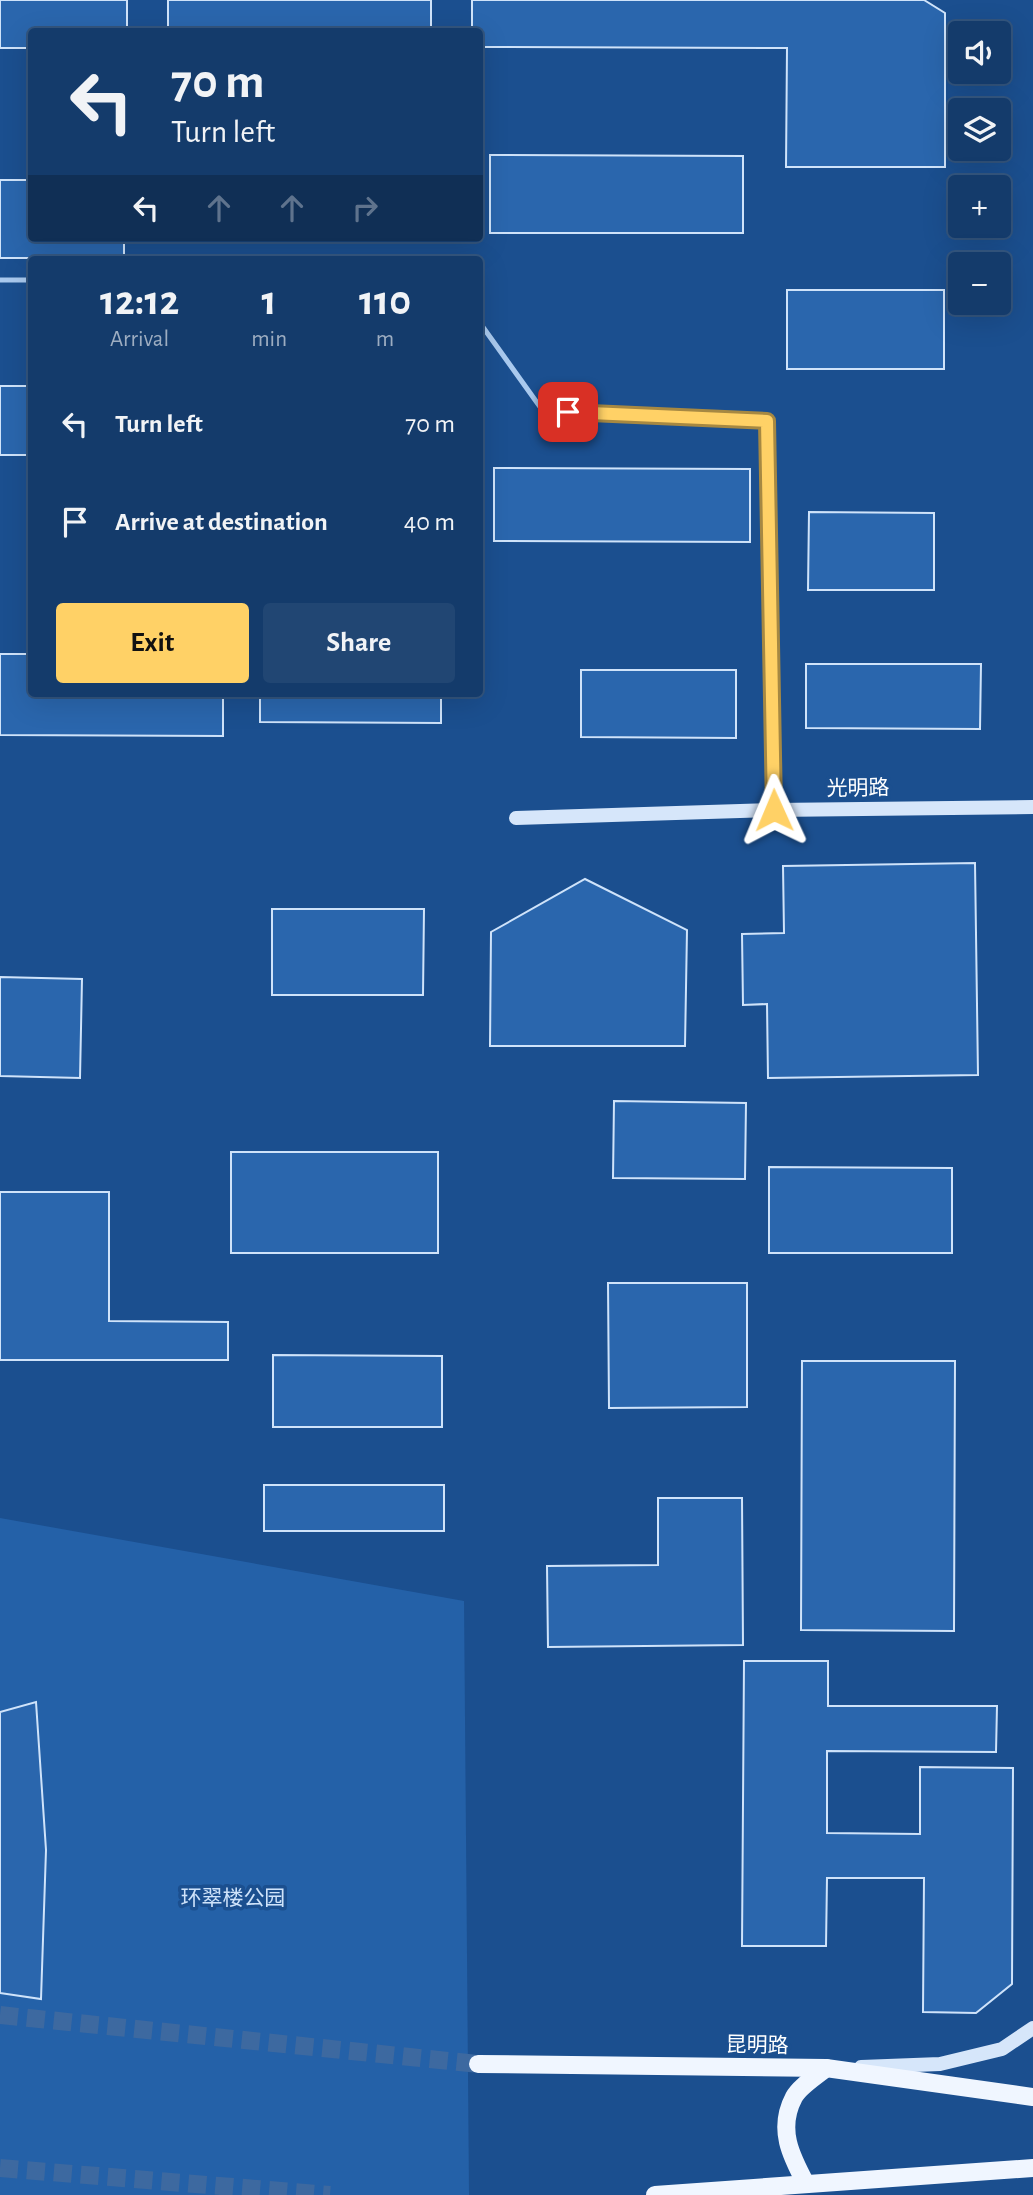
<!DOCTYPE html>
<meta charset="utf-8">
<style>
body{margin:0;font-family:"Alegreya Sans","Noto Sans SC",sans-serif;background:#214673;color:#f1f3f6;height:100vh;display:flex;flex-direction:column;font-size:26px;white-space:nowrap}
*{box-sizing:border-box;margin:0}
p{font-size:23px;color:#9dadc1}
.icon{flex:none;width:38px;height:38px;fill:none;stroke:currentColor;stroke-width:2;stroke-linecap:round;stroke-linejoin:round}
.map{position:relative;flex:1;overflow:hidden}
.drawer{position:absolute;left:28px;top:256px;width:455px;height:441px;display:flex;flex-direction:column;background:#143b6b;border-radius:7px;box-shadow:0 7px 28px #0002,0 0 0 2px #33557e}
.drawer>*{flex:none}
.hud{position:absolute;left:28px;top:28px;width:455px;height:214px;border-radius:7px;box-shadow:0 7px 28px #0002,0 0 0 2px #33557e;background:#143b6b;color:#f1f3f6;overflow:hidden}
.buttons{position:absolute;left:948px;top:21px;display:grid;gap:14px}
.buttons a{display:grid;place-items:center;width:63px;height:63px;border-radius:7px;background:#143b6b;box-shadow:0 7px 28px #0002,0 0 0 2px #33557e;font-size:35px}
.pin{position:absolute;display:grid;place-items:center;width:60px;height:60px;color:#fff;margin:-30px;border-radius:14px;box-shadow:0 4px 10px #0006}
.me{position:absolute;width:77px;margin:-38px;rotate:359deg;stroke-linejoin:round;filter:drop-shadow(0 0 5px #0008)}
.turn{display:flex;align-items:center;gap:24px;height:147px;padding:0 28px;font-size:32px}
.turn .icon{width:91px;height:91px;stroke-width:2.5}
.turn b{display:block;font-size:49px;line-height:60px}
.lanes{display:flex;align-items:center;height:66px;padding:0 28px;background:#0003;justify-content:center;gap:35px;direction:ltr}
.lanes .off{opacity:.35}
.eta{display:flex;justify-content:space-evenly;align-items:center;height:119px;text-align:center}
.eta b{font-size:42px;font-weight:600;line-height:49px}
.primary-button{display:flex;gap:14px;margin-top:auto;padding:14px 28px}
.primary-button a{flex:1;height:80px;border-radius:7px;background:#ffd166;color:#111;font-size:28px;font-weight:600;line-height:80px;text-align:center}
.primary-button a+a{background:#214673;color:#f1f3f6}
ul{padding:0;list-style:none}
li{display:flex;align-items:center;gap:21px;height:98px;padding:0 28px}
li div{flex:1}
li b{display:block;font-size:26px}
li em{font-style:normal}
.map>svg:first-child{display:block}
.green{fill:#2461a8}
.building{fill:#2a66ad;stroke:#cfe3fa;stroke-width:2}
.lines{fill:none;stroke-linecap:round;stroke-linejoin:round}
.primary-tunnel{stroke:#3d69a0;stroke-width:18;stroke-dasharray:18 9;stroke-linecap:butt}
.lane{stroke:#a9c9ee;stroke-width:5}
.secondary{stroke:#d6e6fa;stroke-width:14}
.primary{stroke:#f0f6ff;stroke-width:18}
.route-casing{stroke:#a68842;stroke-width:18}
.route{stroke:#ffd166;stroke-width:12}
.labels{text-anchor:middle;stroke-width:7;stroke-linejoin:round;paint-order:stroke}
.street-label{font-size:21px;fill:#fff;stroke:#1b4f8f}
.park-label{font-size:21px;fill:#cfe3fa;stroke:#1b4f8f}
</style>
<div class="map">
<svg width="1033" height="2195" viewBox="0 0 1033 2195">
<rect width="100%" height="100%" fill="#1b4f8f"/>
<path class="green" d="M0 1518 464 1601 469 2195H0Z"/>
<g class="building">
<path d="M0 0H127V32H32V48H0Z"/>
<rect x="168" y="0" width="263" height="32"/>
<path d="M472 0H924L945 13V167H786L787 48 480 47V32H472Z"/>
<path d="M490 155 743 156V233H490Z"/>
<path d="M0 180H32V238H124V258H0Z"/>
<rect x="787" y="290" width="157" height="79"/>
<rect x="0" y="386" width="32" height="69"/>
<path d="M494 468 750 469V542L494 541Z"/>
<path d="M809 512 934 513V590H808Z"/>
<path d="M0 654H32V693H223V736L0 735Z"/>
<path d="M806 664H981L980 729 806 728Z"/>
<path d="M581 670H736V738L581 737Z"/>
<path d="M260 693H441V723L260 722Z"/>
<path d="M975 863 978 1075 768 1078 767 1004 743 1005 742 934 784 933 783 866Z"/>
<path d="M585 879 687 930 685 1046H490L491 932Z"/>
<path d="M272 909H424L423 995H272Z"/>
<path d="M0 977 82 979 80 1078 0 1076Z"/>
<path d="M614 1101 746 1103 745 1179 613 1178Z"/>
<rect x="231" y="1152" width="207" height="101"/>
<path d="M769 1167 952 1168V1253H769Z"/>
<path d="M0 1192H109V1321L228 1322V1360H0Z"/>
<path d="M608 1283H747V1407L609 1408Z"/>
<path d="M273 1355 442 1356V1427H273Z"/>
<path d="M802 1361H955L954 1631 801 1630Z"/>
<rect x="264" y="1485" width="180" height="46"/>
<path d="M658 1498H742L743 1645 548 1647 547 1566 658 1565Z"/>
<path d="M744 1661H828V1706H997L996 1752 827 1751V1833L920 1834V1767L1013 1768 1012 1984 976 2013 923 2012 924 1878H827L826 1946H742Z"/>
<path d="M36 1702 46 1850 41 1999 0 1993V1712Z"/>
</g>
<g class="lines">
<g class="primary-tunnel">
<path d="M0 2015 478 2064"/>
<path d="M0 2168 330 2195"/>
</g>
<g class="lane">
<path d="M0 280H32"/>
<path d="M480 323 543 411 767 421 774 807"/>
</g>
<g class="secondary">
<path d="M516 818 774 810 1033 807"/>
<path d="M861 2067 940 2064 1002 2049 1033 2028"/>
</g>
<g class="primary">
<path d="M478 2064 826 2068 1033 2097"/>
<path d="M806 2184C791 2156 777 2129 794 2097 800 2086 817 2076 826 2068"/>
<path d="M655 2195 1033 2168"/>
</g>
</g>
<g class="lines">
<g class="route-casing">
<path id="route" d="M568 412 767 421 774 810"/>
</g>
<use href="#route" class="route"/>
</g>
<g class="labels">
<g class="street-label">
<text transform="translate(858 788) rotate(-1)" y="7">光明路</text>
<text transform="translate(757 2045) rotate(1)" y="7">昆明路</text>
</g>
<g class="park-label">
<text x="233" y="1905">环翠楼公园</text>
</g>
</g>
</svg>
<div class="buttons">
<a><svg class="icon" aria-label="sound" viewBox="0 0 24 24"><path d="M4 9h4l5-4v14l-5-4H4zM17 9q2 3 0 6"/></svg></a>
<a><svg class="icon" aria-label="layers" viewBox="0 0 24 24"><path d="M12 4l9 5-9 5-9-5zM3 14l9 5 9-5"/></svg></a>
<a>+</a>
<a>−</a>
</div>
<div class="pin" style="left:568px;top:412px;background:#d93025"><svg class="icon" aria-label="arrive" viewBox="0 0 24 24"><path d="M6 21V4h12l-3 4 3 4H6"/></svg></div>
<svg class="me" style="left:774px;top:810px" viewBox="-20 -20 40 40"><path d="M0-17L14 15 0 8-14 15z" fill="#ffd166" stroke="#fff" stroke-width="4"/></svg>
<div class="hud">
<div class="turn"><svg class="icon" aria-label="left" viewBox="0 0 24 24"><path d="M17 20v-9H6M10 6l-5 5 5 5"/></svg><div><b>70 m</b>Turn left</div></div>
<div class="lanes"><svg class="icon" aria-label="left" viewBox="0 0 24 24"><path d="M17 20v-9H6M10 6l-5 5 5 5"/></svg><svg class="icon off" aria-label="ahead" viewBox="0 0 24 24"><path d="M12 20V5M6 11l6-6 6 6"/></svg><svg class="icon off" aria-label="ahead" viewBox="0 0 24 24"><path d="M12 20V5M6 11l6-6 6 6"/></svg><svg class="icon off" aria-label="right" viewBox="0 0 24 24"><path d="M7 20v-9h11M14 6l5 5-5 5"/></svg></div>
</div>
<section class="drawer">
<div class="eta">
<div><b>12:12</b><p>Arrival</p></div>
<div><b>1</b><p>min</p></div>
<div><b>110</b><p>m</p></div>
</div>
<ul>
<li><svg class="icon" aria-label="left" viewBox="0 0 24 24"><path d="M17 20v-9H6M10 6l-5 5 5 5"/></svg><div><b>Turn left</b></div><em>70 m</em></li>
<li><svg class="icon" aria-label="arrive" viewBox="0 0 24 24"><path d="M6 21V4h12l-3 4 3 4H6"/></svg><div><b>Arrive at destination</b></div><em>40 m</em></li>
</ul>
<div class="primary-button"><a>Exit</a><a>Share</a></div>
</section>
</div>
